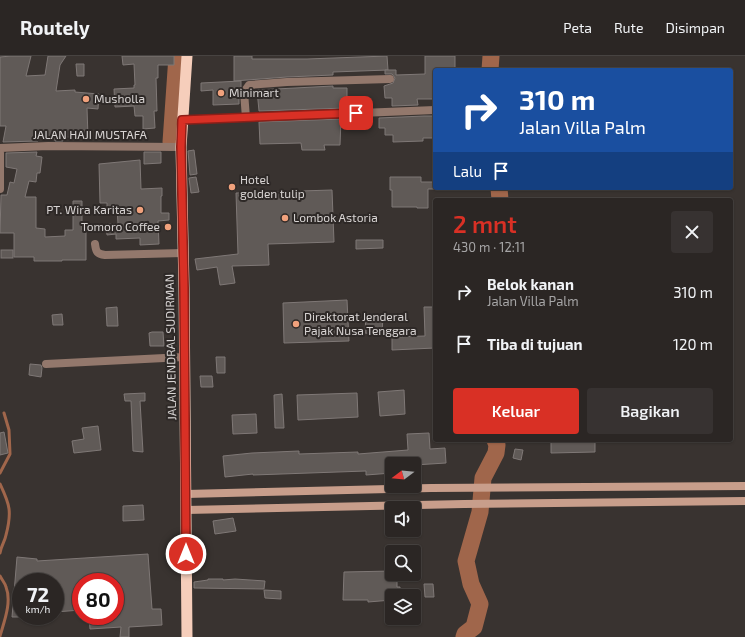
<!DOCTYPE html>
<html lang="id">
<meta charset="utf-8">
<style>
body{margin:0;font-family:"Exo 2",sans-serif;background:#373231;color:#f1f3f6;height:100vh;display:flex;flex-direction:column;font-size:15px;white-space:nowrap}
*{box-sizing:border-box;margin:0}
p{font-size:13px;color:#a6a5a6}
.icon{flex:none;width:22px;height:22px;fill:none;stroke:currentColor;stroke-width:2;stroke-linecap:round;stroke-linejoin:round}
.map{position:relative;flex:1;overflow:hidden}
.details{position:absolute;left:433px;top:142px;width:300px;height:244px;display:flex;flex-direction:column;background:#2b2624;border-radius:4px;box-shadow:0 1px 3px #0004,0 0 0 1px #474341}
.details>*{flex:none}
.banner{position:absolute;left:433px;top:12px;width:300px;height:122px;border-radius:4px;box-shadow:0 1px 3px #0004,0 0 0 1px #474341;background:#1a4fa0;color:#fff;overflow:hidden}
.needle{width:26px;rotate:254deg}
.buttons{position:absolute;left:385px;top:401px;display:grid;gap:8px}
.buttons a{display:grid;place-items:center;width:36px;height:36px;border-radius:4px;background:#2b2624;box-shadow:0 1px 3px #0004,0 0 0 1px #474341;font-size:20px}
.speed{position:absolute;left:12px;top:517px;display:flex;gap:8px;font-size:20px;font-weight:700;text-align:center}
.speed>*{display:grid;place-content:center;width:52px;height:52px;border-radius:50%;background:#2b2624;box-shadow:0 1px 3px #0004,0 0 0 1px #474341;line-height:1}
.speed small{font-size:10px;font-weight:400}
.speed .limit{border:6px solid #d22;background:#fff;color:#111}
.pin{position:absolute;display:grid;place-items:center;width:34px;height:34px;color:#fff;margin:-17px;border-radius:8px;box-shadow:0 2px 6px #0006}
.me{position:absolute;width:44px;margin:-22px;rotate:0deg;stroke-linejoin:round;filter:drop-shadow(0 0 3px #0008)}
.turn{display:flex;align-items:center;gap:14px;height:84px;padding:0 20px;font-size:18px}
.turn .icon{width:52px;height:52px;stroke-width:2.5}
.turn b{display:block;font-size:28px;line-height:34px}
.then{display:flex;align-items:center;height:38px;padding:0 20px;background:#0003;gap:8px;font-size:15px}
.round{display:grid;place-items:center;flex:none;width:42px;height:42px;border-radius:4px;background:#373231}
.summary{display:flex;align-items:center;justify-content:space-between;height:68px;padding:0 20px}
h1{font-size:24px;font-weight:600;line-height:30px;color:#d93025}
.action{display:flex;gap:8px;margin-top:auto;padding:8px 20px}
.action a{flex:1;height:46px;border-radius:4px;background:#d93025;color:#fff;font-size:16px;font-weight:600;line-height:46px;text-align:center}
.action a+a{background:#373231;color:#f1f3f6}
ul{padding:0;list-style:none}
li{display:flex;align-items:center;gap:12px;height:52px;padding:0 20px}
li div{flex:1}
li b{display:block;font-size:15px}
li em{font-style:normal}
header{display:flex;align-items:center;gap:24px;box-sizing:border-box;height:56px;padding:0 20px;background:#2b2624;border-bottom:1px solid #474341}
header strong{font-size:19px}
nav{display:flex;gap:22px;margin-inline-start:auto;font-size:14px}
.map>svg:first-child{display:block}
.lines{fill:none;stroke-linecap:round;stroke-linejoin:round}
.stream{stroke:#a0664b;stroke-width:3}
.river{stroke:#a0664b;stroke-width:17}
.building{fill:#605a57;stroke:#7f7876}
.minor{stroke:#93786c;stroke-width:8}
.secondary{stroke:#c89e8b;stroke-width:8}
.trunk{stroke:#f6cebb;stroke-width:11}
.route-casing{stroke:#8d1f18;stroke-width:10}
.route{stroke:#d93025;stroke-width:7}
.poi-dot{fill:#f1a17c;stroke:#2e2927;stroke-width:1.5}
.labels{text-anchor:middle;stroke-width:4;stroke-linejoin:round;paint-order:stroke}
.poi-label{font-size:12px;fill:#d8d4d3;stroke:#2e2927;text-anchor:start}
.street-label{font-size:12px;fill:#d8d4d3;stroke:#2e2927}
</style>
<header>
<strong>Routely</strong>
<nav><a>Peta</a><a>Rute</a><a>Disimpan</a></nav>
</header>
<div class="map">
<svg width="745" height="581" viewBox="0 0 745 581">
<rect width="100%" height="100%" fill="#393330"/>
<g class="lines">
<g class="stream">
<path d="M0 417 10 398 9 374 4 357"/>
<path d="M0 428C10 449 12 456 6 479 5 485 1 490 0 497"/>
<path d="M0 520C2 524 5 527 6 531 12 546 4 566 0 580"/>
</g>
<g class="river">
<path d="M490 14 491 0"/>
<path d="M171 86 177 0"/>
<path d="M499 132 500 144"/>
<path d="M464 581 465 578 474 571 480 548 471 528 466 505 480 456 483 422 496 397 497 389 495 384"/>
</g>
</g>
<g class="building">
<path d="M11 0H31L26 20 45 19 48 0H66L60 9 56 35 75 34V36L99 38 98 53 87 52 88 81H64L63 85H55V82L39 79 38 85 3 86 6 70H0V1Z"/>
<path d="M122 0H174V9H158V22H156L157 55H154L155 72 143 73V60H135L134 50 115 51 114 33 134 32V29H135L134 8 123 9Z"/>
<path d="M234 0H252V3H307L387 0 388 14 333 16V19L287 21 234 25Z"/>
<path d="M425 0H455V14H435V43H417L418 49 392 50V42H385L384 30 393 27 395 22 392 18H385V14H396V19L425 18Z"/>
<path d="M76 8H84V20H77Z"/>
<path d="M241 25V31L239 36V48L213 49V34L201 35V27Z"/>
<path d="M333 30V32H347V52L259 55 257 34Z"/>
<path d="M424 60H435V82H423V85L393 86V79H385V72H379V62Z"/>
<path d="M341 63 340 89H324L325 94H302L301 87 260 88 259 66Z"/>
<path d="M194 94 197 118 190 119 188 95Z"/>
<path d="M37 96 36 100 42 101 40 117H37L36 126 29 125 25 141H36V172L45 173V181L65 180V174H73V145H82V174H86V204H62V205H34V201H14V177H0L1 139H7L10 126 14 127 17 113 6 111V97Z"/>
<path d="M144 96H161V107L144 108Z"/>
<path d="M140 104 141 133 162 132V140H161V157H169V164L158 165 159 188 140 189V182L116 183V178L107 179 106 168H118L117 152H107V147H100L99 108Z"/>
<path d="M196 121 199 136 191 137 189 122Z"/>
<path d="M390 121H421V126H435V133H428V152H417V151H392V134H390Z"/>
<path d="M332 134 334 186 268 188 269 209 232 210 235 227 220 229 217 211 197 214 195 203 238 198 236 137Z"/>
<path d="M356 184H383V192L356 193Z"/>
<rect x="1" y="194" width="12" height="8"/>
<path d="M347 244 349 285 284 287 283 247Z"/>
<path d="M117 251 118 270H107L106 252Z"/>
<path d="M424 251H435V292L392 294V281L425 280Z"/>
<path d="M62 258 63 269H53L52 259Z"/>
<path d="M366 258 383 259 382 279 365 277Z"/>
<path d="M152 276H163L164 290H150L149 277Z"/>
<path d="M216 301H225V317H217Z"/>
<path d="M30 308 41 309 42 312 41 321 29 319Z"/>
<path d="M200 320H212L213 331H201Z"/>
<path d="M404 334 405 358 380 360 378 336Z"/>
<path d="M145 337V345H140L143 396 133 395 131 345H125L124 338Z"/>
<path d="M357 337 358 361 298 364 297 339Z"/>
<path d="M282 338 284 372H275L274 339Z"/>
<path d="M256 358 257 377 233 378 232 359Z"/>
<path d="M98 370 101 394 74 397 72 385 84 383 82 372Z"/>
<path d="M4 376 8 397 0 399V377Z"/>
<path d="M429 377 430 393 445 392 446 407 414 409 392 408V417L366 419V415L253 419V418L225 421 223 400 252 397 299 395V398L358 396V398L408 394 407 378Z"/>
<path d="M551 384H595V396L551 397Z"/>
<path d="M515 393 523 394 521 404 513 402Z"/>
<path d="M143 449 144 464 123 465V450Z"/>
<path d="M233 462 236 475 215 478 213 465Z"/>
<path d="M148 498 152 553H161L162 569 129 571V581H120L121 571 90 573 89 560H115V526H81V554L55 556V526H21V561H12L17 501 37 503V505Z"/>
<path d="M392 515V518H397V531H400V540H392V544L368 546V544H343L344 516Z"/>
<path d="M208 523H223V524L235 523 265 525 264 533 194 532V526L208 524Z"/>
<path d="M424 528H433L434 541H425Z"/>
<path d="M264 534 281 535V543L265 542Z"/>
</g>
<g class="lines">
<g class="minor">
<path d="M246 62 244 36 249 29 287 26 390 23"/>
<path d="M182 64 435 54"/>
<path d="M0 92 48 90 181 91"/>
<path d="M0 97V133"/>
<path d="M95 188C96 196 97 198 105 199L183 197"/>
<path d="M46 308 184 301"/>
</g>
<g class="secondary">
<path d="M186 438 431 432 745 430"/>
<path d="M186 454 464 448 745 445"/>
</g>
<path class="trunk" d="M187 0 181 91 184 232 187 581"/>
</g>
<g class="lines">
<g class="route-casing">
<path id="route" d="M186 498 184 232 181 91 182 64 356 57"/>
</g>
<use href="#route" class="route"/>
</g>
<g class="poi-dot">
<circle cx="221" cy="37" r="4"/>
<circle cx="86" cy="43" r="4"/>
<circle cx="232" cy="131" r="4"/>
<circle cx="140" cy="154" r="4"/>
<circle cx="285" cy="162" r="4"/>
<circle cx="168" cy="171" r="4"/>
<circle cx="296" cy="268" r="4"/>
</g>
<g class="labels">
<g class="poi-label">
<text x="229" y="41">Minimart</text>
<text x="94" y="47">Musholla</text>
<text x="240" y="128">Hotel<tspan x="240" dy="14">golden tulip</tspan></text>
<text x="132" y="158" text-anchor="end">PT. Wira Karitas</text>
<text x="293" y="166">Lombok Astoria</text>
<text x="160" y="175" text-anchor="end">Tomoro Coffee</text>
<text x="304" y="265">Direktorat Jenderal<tspan x="304" dy="14">Pajak Nusa Tenggara</tspan></text>
</g>
<g class="street-label">
<text x="90" y="83">JALAN HAJI MUSTAFA</text>
<text transform="translate(171 291) rotate(-91)" y="4">JALAN JENDRAL SUDIRMAN</text>
</g>
</g>
</svg>
<div class="buttons">
<a><svg class="needle" viewBox="-14 -14 28 28"><path d="M0-13l5 13h-10z" fill="#e53935"/><path d="M0 13l5-13h-10z" fill="#a6a5a6"/></svg></a>
<a><svg class="icon" aria-label="sound" viewBox="0 0 24 24"><path d="M4 9h4l5-4v14l-5-4H4zM17 9q2 3 0 6"/></svg></a>
<a><svg class="icon" aria-label="search" viewBox="0 0 24 24"><circle cx="10" cy="10" r="6"/><path d="M15 15l6 6"/></svg></a>
<a><svg class="icon" aria-label="layers" viewBox="0 0 24 24"><path d="M12 4l9 5-9 5-9-5zM3 14l9 5 9-5"/></svg></a>
</div>
<div class="speed"><div>72<small>km/h</small></div><div class="limit">80</div></div>
<div class="pin" style="left:356px;top:57px;background:#d93025"><svg class="icon" aria-label="arrive" viewBox="0 0 24 24"><path d="M6 21V4h12l-3 4 3 4H6"/></svg></div>
<svg class="me" style="left:186px;top:498px" viewBox="-20 -20 40 40"><circle r="17" fill="#d93025" stroke="#fff" stroke-width="3"/><path d="M0-11L8 9 0 5-8 9z" fill="#fff"/></svg>
<div class="banner">
<div class="turn"><svg class="icon" aria-label="right" viewBox="0 0 24 24"><path d="M7 20v-9h11M14 6l5 5-5 5"/></svg><div><b>310 m</b>Jalan Villa Palm</div></div>
<div class="then">Lalu<svg class="icon" aria-label="arrive" viewBox="0 0 24 24"><path d="M6 21V4h12l-3 4 3 4H6"/></svg></div>
</div>
<section class="details">
<div class="summary"><div><h1>2 mnt</h1><p>430 m · 12:11</p></div><a class="round"><svg class="icon" aria-label="close" viewBox="0 0 24 24"><path d="M6 6l12 12M18 6L6 18"/></svg></a></div>
<ul>
<li><svg class="icon" aria-label="right" viewBox="0 0 24 24"><path d="M7 20v-9h11M14 6l5 5-5 5"/></svg><div><b>Belok kanan</b><p>Jalan Villa Palm</p></div><em>310 m</em></li>
<li><svg class="icon" aria-label="arrive" viewBox="0 0 24 24"><path d="M6 21V4h12l-3 4 3 4H6"/></svg><div><b>Tiba di tujuan</b></div><em>120 m</em></li>
</ul>
<div class="action"><a>Keluar</a><a>Bagikan</a></div>
</section>
</div>
